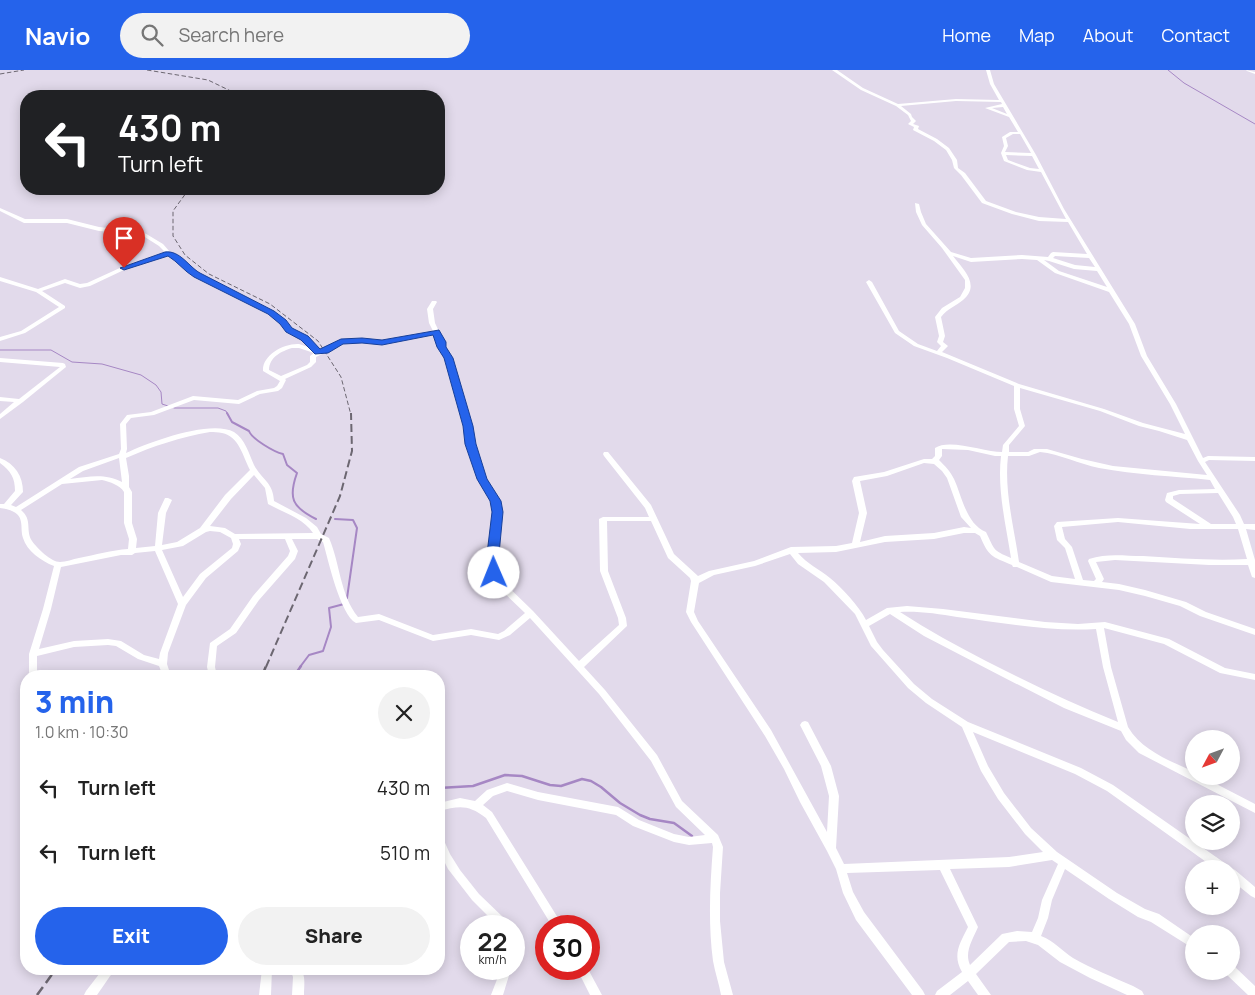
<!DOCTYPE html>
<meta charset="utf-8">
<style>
body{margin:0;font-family:Manrope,sans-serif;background:#f2f2f2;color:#222;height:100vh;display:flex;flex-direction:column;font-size:19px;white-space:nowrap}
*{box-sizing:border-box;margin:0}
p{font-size:16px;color:#767676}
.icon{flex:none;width:28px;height:28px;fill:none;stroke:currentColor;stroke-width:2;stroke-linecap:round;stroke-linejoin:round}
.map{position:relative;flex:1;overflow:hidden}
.drawer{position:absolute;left:20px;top:600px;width:425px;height:305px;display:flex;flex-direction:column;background:#fff;border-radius:20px;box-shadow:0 2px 12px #0003}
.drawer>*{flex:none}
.guide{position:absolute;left:20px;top:20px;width:425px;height:105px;border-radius:20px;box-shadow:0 2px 12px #0003;background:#202124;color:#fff;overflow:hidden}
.needle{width:32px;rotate:229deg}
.tools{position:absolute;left:1185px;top:660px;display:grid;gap:10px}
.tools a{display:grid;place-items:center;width:55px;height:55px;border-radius:50%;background:#fff;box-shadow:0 2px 12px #0003;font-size:25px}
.speed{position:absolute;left:460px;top:845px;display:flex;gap:10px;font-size:25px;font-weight:700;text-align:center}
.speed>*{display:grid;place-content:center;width:65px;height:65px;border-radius:50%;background:#fff;box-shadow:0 2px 12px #0003;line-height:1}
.speed small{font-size:12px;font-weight:400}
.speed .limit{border:8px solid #d22;background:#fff;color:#111}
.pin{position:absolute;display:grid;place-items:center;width:42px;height:42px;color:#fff;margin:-51px -21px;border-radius:50% 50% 50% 0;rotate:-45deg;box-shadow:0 0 5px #0007}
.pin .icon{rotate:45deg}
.me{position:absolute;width:55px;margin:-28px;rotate:359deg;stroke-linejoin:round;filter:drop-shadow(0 0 4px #0008)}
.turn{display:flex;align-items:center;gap:18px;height:105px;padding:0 15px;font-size:22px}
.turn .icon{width:65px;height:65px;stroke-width:2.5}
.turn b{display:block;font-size:35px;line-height:42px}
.round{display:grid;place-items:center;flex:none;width:52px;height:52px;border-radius:26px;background:#f2f2f2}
.overview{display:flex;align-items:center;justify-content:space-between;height:85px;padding:0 15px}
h1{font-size:30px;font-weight:800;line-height:38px;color:#2563eb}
.primary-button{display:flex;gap:10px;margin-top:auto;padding:10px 15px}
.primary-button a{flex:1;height:58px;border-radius:30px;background:#2563eb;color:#fff;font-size:20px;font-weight:800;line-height:58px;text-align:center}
.primary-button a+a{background:#f2f2f2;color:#222}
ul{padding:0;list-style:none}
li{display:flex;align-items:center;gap:15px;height:65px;padding:0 15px}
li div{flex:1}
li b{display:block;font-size:19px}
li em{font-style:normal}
header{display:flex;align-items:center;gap:30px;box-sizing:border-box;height:70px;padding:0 25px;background:#2563eb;color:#fff}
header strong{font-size:24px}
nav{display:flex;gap:28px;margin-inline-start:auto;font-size:18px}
.search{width:350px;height:45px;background:#f2f2f2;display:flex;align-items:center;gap:12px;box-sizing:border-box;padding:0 18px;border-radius:28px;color:#767676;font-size:19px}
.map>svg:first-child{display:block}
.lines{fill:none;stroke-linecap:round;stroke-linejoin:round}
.stream-far2{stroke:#a687c4;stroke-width:1}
.stream-far1{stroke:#a687c4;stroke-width:2}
.stream{stroke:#a687c4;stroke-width:2.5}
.minor{fill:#fff;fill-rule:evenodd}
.rail-far2{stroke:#6c6771;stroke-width:1;stroke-dasharray:4.5 2.5;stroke-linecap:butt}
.rail-far1{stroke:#6c6771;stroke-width:2;stroke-dasharray:8 4;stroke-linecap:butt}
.rail{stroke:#6c6771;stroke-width:2.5;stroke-dasharray:10 5;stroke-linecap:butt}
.route{fill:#2563eb;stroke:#184099}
</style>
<header>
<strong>Navio</strong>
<div class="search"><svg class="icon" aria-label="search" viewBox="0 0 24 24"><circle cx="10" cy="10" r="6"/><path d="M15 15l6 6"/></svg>Search here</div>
<nav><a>Home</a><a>Map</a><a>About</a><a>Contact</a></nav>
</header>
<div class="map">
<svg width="1255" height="925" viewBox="0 0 1255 925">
<rect width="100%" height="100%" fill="#e2daeb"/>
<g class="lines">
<g class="stream-far2">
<path d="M1168 0 1184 13 1255 54"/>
<path d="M0 280H51L72 292 102 294 141 305 156 315 161 322 162 334 168 336"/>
<path d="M174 338H218L226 341 228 345"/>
</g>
<g class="stream-far1">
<path d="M227 343 232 352 249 361C252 369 274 382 283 384L287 395 297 403C288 428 292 437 316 449"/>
<path d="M335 449 353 450 357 458 347 528"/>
<path d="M300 597 309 585 323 581 331 557 329 538 344 534"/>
</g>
<g class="stream">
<path d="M294 606 301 596"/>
<path d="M439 718 473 716 505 705 522 706 550 715 561 716 582 709 591 711 601 717 620 733 640 745 650 749 674 753 692 766"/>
</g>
<g class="minor">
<path d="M832 0H837L863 18 898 34 956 29 999 30 990 14 986 0H990L994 14 1036 85 1064 139 1135 254 1147 286 1176 334 1203 388 1208 386 1255 387V391L1209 390 1205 392 1240 445 1244 454H1255V460L1246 459 1255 490V508L1252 507 1248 495H1209L1115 490 1096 492 1104 509 1102 512 1119 514 1145 520 1186 532 1206 542 1255 559V565L1200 546 1180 536 1145 526 1119 520 1051 512 1017 497H1013L1012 495C991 486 989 487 980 466L975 463H964L934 469 885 472 836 482 798 483C807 494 819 499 830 508 842 518 859 536 866 550L887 538 907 536 943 539 1045 552 1078 554 1105 552 1169 569 1225 598 1255 604V610L1220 603 1164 574 1104 558 1111 597 1128 657C1142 681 1171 691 1194 702V706H1201L1255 734V743L1139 683 1126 670 1121 661 1064 638 1001 606 924 566 890 544 869 556 877 572 883 580 914 614 932 629 968 652 1081 698 1113 715 1229 796 1230 799 1231 798 1235 800 1255 817V828L1251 826 1231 810V799H1216L1107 721 1075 704 973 662 988 696 1004 723 1031 758 1057 782 1117 823 1145 839 1159 844 1194 868V879L1151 852 1138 847 1109 829 1065 799 1052 830 1048 848 1041 866C1054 871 1062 881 1073 888 1092 899 1113 907 1133 916L1142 921 1144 925H1127L1090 908 1060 892 1038 875 1026 871 1009 872 976 904 991 925H978L968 911 950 925H935L937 921 962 902C952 885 960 873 968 857L940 800 847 803 853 822 864 842 923 921 925 925H912L856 850 843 823 836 799 827 781 800 732 784 699 765 666 691 552 686 542 691 511 690 508 668 488 651 451H607L608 501 626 548 627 556 584 597 605 620 657 685 682 731 718 765 723 777 720 823V851L724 892 733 925H721C719 914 715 902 713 891 708 853 710 815 713 777L712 773 689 775 674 772 633 756 616 745 538 730 507 721 493 726 483 735 492 742 563 856H552L486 748C468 734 459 736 439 741V733L460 728 475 731 487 720 507 713 538 722 618 737 639 750 674 764 689 767 705 765 676 737 651 691 599 624 530 548 510 565 499 570 471 565 433 571 379 550 356 553C340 545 328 489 323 472L317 469H292L298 481 295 489 259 530 236 563 217 576 215 597 217 606H209L207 597 210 573 230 559 253 526 288 486 290 481 285 469H239L241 474 238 481 206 508 186 535 168 583 167 594 171 606H163L159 596 138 589 116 576 108 575 74 577 37 586V606H29V584L43 539 54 496C41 491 27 481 23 468 21 462 22 457 21 452 20 442 9 439 0 438V434H4L15 421C15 408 11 401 0 393V388C15 394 23 406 23 422L11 435 16 437 79 397 119 384 121 379 120 354 127 345 151 342 193 326 238 330 257 321 274 318 277 316 280 311 263 301C262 285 284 273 299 274 303 275 307 277 311 278L300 267 287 261 281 253 269 243 185 200 180 192 168 185 126 199 90 216 80 218 65 213 42 221 65 236V238L25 263 0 271V267L21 261 59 237 36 222 0 211V207L38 219 65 209 80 214 87 213 122 197 165 182 159 176 140 164 99 161 67 153H24L0 141V138L25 149H67L99 157 143 162 163 174 170 182 184 190 189 198 273 241 285 251 291 259 304 265 319 280 341 270 362 268 382 271 433 261 429 253 427 239 432 231H436L437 232 433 239 435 253 444 272V277L452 288 471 356 473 374 486 409 500 431 501 442 497 483 498 503 504 513 533 541 579 591 619 555 618 548 600 501 599 449 603 447H649L645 438 604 386 603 384 604 382H608L651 435 674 484 698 506 709 501 754 491 791 477 836 476 852 473 859 443 852 411 854 407 884 402 924 389H932L935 386V378C949 368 985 382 1002 382L1003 375 1019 356 1014 339V316L947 288 914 276 895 263 866 212 869 210 872 212 899 261 918 274 937 281 941 276 937 272 939 266 935 247 942 238 960 227 965 218V210L942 178 922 155 916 142 915 133 919 134 921 142 926 154 951 182 971 188 1022 185 1048 187 1051 183 1053 182 1087 184 1068 152 1039 151 1012 144 982 133 961 105 954 98 952 90 946 80 934 71 913 60 914 57 908 54 911 51 908 45 896 36 861 20ZM956 31 1001 32 1002 34 985 38 1009 47 1018 62H1010L1002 67 1004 76 1001 83 1004 91 1027 100 1041 102 1066 149 1039 147 1016 142 986 131 965 103 958 98 957 90 949 78 937 69 918 59 919 56 913 54 916 51 912 47 911 44 901 36ZM1003 37 1007 44 992 38ZM1013 64H1020L1031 83 1005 82 1008 76 1006 68ZM1006 85 1032 86 1039 99 1030 98 1008 90ZM953 186 971 192 1022 189 1037 190 1055 203 1109 222 1129 254 1141 286 1170 334 1185 364 1162 358 1143 353 1104 339 1019 314 942 282 948 276 943 272 945 266 941 247C948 238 955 237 963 230 981 215 963 199 953 186ZM1055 186 1089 188 1095 197 1075 195 1053 188ZM1044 190 1049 191 1074 199 1097 201 1107 217 1059 201ZM434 264 438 272V277L446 288 465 356 467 374 478 409 492 431 493 442 489 483 490 503 498 517 525 543 504 561 498 564 471 559 433 565 379 544 358 547C340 525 340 493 329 468L321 464 317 457 306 448 274 431C273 412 262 410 254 395 249 384 245 369 234 362 211 349 149 372 126 383L127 379 126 354 131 348 154 345 194 330 239 334 260 324 278 321 282 318 286 310 285 309 311 297 316 292V287L342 274 362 272 382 275ZM292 278H299L314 283 310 286V292L307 295 281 306 269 300C269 287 282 281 292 278ZM1020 318 1100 341 1139 356 1159 361 1187 370 1198 391 1207 405 1113 396 1082 389 1047 379H1034L1028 382H1009V375L1025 356 1020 339ZM210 362C214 362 218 362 222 363 239 366 243 387 250 400L225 425 200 458 177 472 162 475 166 443 172 430 168 428H165L158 443 155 476 136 478 137 469 132 453V422L129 417V406L126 388C153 376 181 367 210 362ZM942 379 968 380 995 386H1001C997 420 1006 455 1011 488 992 480 995 480 986 462 966 454 962 426 954 409 950 401 945 396 939 390L942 386ZM1040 382C1060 384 1079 394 1099 398 1136 405 1173 406 1210 410L1215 419 1179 420 1167 423 1165 430 1166 432 1200 454 1118 448 1057 452 1054 456 1057 470 1065 478 1075 509 1052 506 1019 492C1014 457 1004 421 1008 386H1029ZM119 388 122 412C104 403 89 407 70 409L83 401ZM924 393 934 394 942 401 947 408 961 447 971 458 964 457 934 463 885 466 860 472 867 443 860 411 887 406ZM254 405 265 418 268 434C284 443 303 448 313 463L235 464 225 458 210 456 231 429ZM102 410C110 412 120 415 124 422V453L129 469 128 479C112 480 95 485 79 488 73 489 66 492 60 492 51 492 37 478 32 471 25 460 33 450 21 440L62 414ZM1218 423 1233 447 1236 454H1211L1173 429V426L1180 424ZM1118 452 1190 459H1238L1247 489C1212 491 1178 488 1143 486 1124 486 1107 483 1089 489L1088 491 1096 509 1094 511 1083 510 1072 477 1065 469 1062 457ZM210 461 220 462 231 468 233 474 232 478 200 504 183 527 162 480 183 476 206 462ZM155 481 178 534 160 583 159 589 144 585 121 571 108 569 74 571 39 579 51 539 61 497 121 485H132L135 483ZM790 484 798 494 824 512 855 544 871 576 908 618 926 633 962 657 981 701 998 729 1025 764 1043 782 1009 787 844 794 836 778 839 726 831 696 808 652 805 651 802 652 800 655 821 696 829 726 827 762 771 660 698 551 694 542 699 513 714 505 755 496ZM900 542C919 541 939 544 957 547 1003 553 1050 562 1096 559L1103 597 1118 652C1073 634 1029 613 986 591 957 576 928 560 900 542ZM1052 790 1058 794 1042 830 1038 848 1032 862 1017 861 1002 864 970 895C964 882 973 869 978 857L950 799 1009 797Z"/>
<path d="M1246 0 1255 2V4L1247 1Z"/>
<path d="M0 288 63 293 65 294 66 297 23 332 0 349V344L14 332 0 331V327L19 329 60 297 0 292Z"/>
<path d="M439 765 442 766 450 784 460 800 479 824 505 849 509 856H498L472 830 448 799 439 781Z"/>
<path d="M1231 896 1235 897 1255 916V925H1248L1227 905 1226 901H1231Z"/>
<path d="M103 899H115L97 925H84L86 921Z"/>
<path d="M262 899H272L271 925H259Z"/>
<path d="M290 899H301C306 907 304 916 304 925H292L293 907Z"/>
<path d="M501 899H511L503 925H491Z"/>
<path d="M577 899H588L602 925H590Z"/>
</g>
<g class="rail-far2">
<path d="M147 0 208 10 241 26"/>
<path d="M0 4 24 0"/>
<path d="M189 119 173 141V166L185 185 209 204 270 234 318 271 341 307 351 345"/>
</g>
<path class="rail-far1" d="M266 597 340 426 352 381 351 343"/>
<g class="rail">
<path d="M262 606 266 596"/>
<path d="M37 925 56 899"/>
</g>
</g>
<path class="route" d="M165 182C180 180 189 197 200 203L274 241 286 250 292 258 308 266 320 279 341 269 362 268 382 270 439 260 446 272V277L453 288 473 356 476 374 487 409 501 431 503 442 499 484 500 503 498 506 494 507 488 503 487 484 492 442 490 431 477 409 465 374 463 356 444 288 437 277 433 265 382 275 362 273 343 274 328 283 315 284 301 270 286 262 280 254 268 244 194 207C184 201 178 192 168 186L124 200 120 198Z"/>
</svg>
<div class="tools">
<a><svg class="needle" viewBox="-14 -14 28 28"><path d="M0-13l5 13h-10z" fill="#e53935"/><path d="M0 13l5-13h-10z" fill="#767676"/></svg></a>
<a><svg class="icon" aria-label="layers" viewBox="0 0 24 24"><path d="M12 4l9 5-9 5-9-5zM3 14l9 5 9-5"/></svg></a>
<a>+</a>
<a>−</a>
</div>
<div class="speed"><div>22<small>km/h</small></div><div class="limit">30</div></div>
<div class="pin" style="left:124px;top:198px;background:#d93025"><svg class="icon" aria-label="arrive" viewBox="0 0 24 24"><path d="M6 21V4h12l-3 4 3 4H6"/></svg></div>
<svg class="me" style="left:494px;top:503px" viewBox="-20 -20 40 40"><circle r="19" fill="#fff"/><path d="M0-13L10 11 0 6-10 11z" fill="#2563eb"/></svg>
<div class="guide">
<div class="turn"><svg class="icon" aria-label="left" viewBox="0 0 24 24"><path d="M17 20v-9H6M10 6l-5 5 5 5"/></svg><div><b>430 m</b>Turn left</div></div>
</div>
<section class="drawer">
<div class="overview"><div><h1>3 min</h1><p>1.0 km · 10:30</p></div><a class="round"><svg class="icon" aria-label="close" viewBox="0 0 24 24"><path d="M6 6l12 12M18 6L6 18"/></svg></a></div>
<ul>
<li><svg class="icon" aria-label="left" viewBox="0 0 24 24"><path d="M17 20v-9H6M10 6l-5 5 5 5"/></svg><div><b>Turn left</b></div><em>430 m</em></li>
<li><svg class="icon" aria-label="left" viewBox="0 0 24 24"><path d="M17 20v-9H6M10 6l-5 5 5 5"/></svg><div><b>Turn left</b></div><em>510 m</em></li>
</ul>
<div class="primary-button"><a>Exit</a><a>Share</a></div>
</section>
</div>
